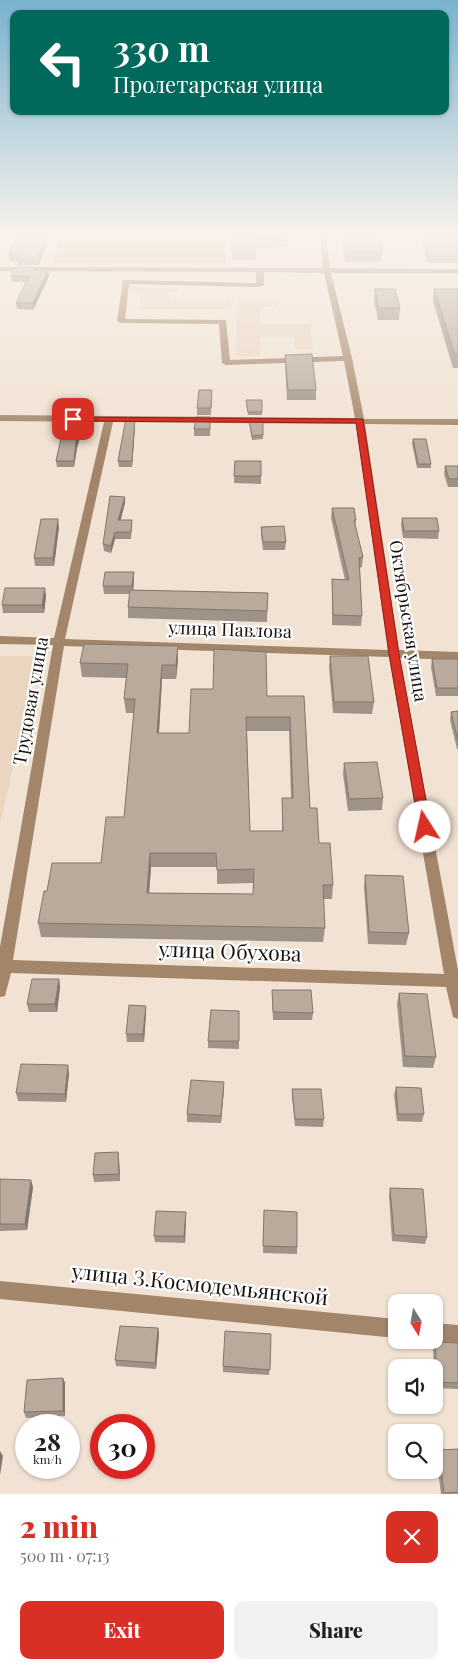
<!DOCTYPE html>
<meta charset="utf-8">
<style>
body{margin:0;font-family:"Playfair Display",serif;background:#f2f2f2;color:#202124;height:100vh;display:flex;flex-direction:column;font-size:19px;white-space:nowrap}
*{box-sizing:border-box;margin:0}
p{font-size:16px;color:#757577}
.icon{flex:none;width:28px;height:28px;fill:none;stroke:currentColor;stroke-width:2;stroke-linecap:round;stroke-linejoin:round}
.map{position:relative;height:1494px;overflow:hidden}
.side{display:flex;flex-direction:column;background:#fff;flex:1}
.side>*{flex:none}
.top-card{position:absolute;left:10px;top:10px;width:439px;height:105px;border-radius:10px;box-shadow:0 1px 4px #0004;background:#00695c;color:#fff;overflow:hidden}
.needle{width:32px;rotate:169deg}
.tools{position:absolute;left:388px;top:1294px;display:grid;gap:10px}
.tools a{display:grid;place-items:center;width:55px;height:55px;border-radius:10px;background:#fff;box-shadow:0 1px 4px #0004;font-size:25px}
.speed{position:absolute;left:15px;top:1414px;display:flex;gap:10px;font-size:25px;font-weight:700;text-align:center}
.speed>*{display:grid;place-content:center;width:65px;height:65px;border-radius:50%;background:#fff;box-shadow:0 1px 4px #0004;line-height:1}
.speed small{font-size:12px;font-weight:400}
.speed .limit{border:8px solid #d22;background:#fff;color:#111}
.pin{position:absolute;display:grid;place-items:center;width:42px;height:42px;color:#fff;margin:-21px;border-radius:10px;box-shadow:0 2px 8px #0006}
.me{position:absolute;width:55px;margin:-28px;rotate:350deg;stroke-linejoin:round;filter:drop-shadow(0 0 4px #0008)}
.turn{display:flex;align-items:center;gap:18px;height:105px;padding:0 20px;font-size:22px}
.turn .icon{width:65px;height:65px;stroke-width:2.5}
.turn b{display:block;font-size:35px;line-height:42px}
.round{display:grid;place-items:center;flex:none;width:52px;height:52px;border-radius:10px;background:#f2f2f2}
.head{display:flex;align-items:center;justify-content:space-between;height:85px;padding:0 20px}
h1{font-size:30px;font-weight:800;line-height:38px;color:#d93025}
.cta{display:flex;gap:10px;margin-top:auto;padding:10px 20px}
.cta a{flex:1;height:58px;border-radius:10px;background:#d93025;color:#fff;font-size:20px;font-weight:800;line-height:58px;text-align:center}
.cta a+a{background:#f2f2f2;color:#202124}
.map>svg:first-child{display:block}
.built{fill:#ead5c1}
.green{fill:#cead8c}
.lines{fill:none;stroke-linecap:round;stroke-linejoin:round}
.minor{fill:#a38669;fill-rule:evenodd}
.wall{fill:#9f9286;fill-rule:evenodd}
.shaded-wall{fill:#82776d}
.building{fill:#b9aa9c;stroke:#82776d;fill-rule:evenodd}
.route{fill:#d93025;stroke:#8d1f18}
.labels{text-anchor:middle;stroke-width:4.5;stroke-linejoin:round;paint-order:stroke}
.street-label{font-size:18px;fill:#17120d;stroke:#fff}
.near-street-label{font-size:21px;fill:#17120d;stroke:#fff}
</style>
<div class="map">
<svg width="458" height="1494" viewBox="0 0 458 1494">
<rect width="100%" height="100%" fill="#f1e2d3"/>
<g class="built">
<path d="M130 287 179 288 178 292H169V300H231V309H139L141 293H129Z"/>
<path d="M237 300H277L278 307H260V324H310L313 349H295L294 337H260V356H236Z"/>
<path d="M0 656H39L0 824Z"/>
</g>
<path class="green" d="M61 235H226V263H53Z"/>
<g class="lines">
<g class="minor">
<path d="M320 235H326L330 268 458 269V273H331L352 358 364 419H458V425L365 424 399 650 458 652V660L400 658 458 970V1019L453 1017 446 987 11 973 5 996 0 997V947L53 645 0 644V636L54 638 104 422 0 421V415L355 418 344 361 226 365 222 363 219 324 121 323 117 321 123 280 256 283V272L0 271V267L323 268ZM264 272 324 273 343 356 230 360 226 320 125 319 129 284 260 287 264 285ZM113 422 356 424 388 650 65 639ZM64 646 389 657 444 974 13 960Z"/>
<path d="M0 1281 396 1319V1338L0 1299Z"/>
<path d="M434 1323 458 1325V1345L430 1340H434Z"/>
</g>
</g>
<g class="wall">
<path d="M232 235 287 239V247L256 248V260H232Z"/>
<path d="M341 235H378L382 251 381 262H345Z"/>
<path d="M420 235H458V263H428Z"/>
<path d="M47 242 39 265H18V262H10L9 254Z"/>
<path d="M35 270H48L49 276 33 310 17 309 16 303 26 282H12L11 276Z"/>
<path d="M375 289 400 308 399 320H378L374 301Z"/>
<path d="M434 289H458V368H453L433 301Z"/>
<path d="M285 355 316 390V400H287L285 365Z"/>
<path d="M212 390 211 415H197V408Z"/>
<path d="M246 400H262V415H248Z"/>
<path d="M210 417V436H194V429Z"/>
<path d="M135 418V424L132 467H119L118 461Z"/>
<path d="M249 421H263V439L252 440Z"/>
<path d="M83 427 77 448 74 467H57L56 461Z"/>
<path d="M413 439 431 464V468H417L412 443Z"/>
<path d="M235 461H261V484L234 483Z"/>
<path d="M445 466H458V487H448L444 474Z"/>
<path d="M125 497V503L120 520 132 527 131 539H115L111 553 104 551 103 544Z"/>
<path d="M332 508 356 520 355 526 363 557 362 567 360 568 362 616 361 626 332 625V579L345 580 331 518Z"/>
<path d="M402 518 439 531 438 539 403 538 401 525Z"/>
<path d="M59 527 54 566H35L34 558Z"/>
<path d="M261 527 286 542 285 550H263L261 534Z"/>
<path d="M134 579 133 590 268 593 267 622 128 618V607L130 594H104L103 586Z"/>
<path d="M46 596 44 613H3L2 605Z"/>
<path d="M330 656 374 702 372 714 333 713 329 667Z"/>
<path d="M432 659H458V696H436L431 667Z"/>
<path d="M178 660 176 679H162L159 733H189L267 696H304L310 808 319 843 333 885 332 899H323L325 928 323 942 41 937 38 923 47 891 101 863 124 817 134 713H126L124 699 126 678 82 677 80 663ZM247 731H289L291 798H282V831H250ZM151 867H217V884L253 883V894L149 893Z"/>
<path d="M458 711V749H457L450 720 451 712Z"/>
<path d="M344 763 383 798 382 810 348 811 343 774Z"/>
<path d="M365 875 409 933 406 945 368 944 364 887Z"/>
<path d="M59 979 60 987 57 1012H29L27 1004Z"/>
<path d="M272 990 313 1013 312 1020H273Z"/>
<path d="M399 993 436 1057 433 1068 403 1067 397 1004Z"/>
<path d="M146 1006V1013L144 1042H127L126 1034Z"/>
<path d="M239 1011V1049L208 1048V1041Z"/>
<path d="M69 1073 66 1102 18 1101 16 1093Z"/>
<path d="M224 1082 221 1123 187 1122V1114Z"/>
<path d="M396 1087 424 1114 422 1122 397 1121 394 1095Z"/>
<path d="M292 1089 324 1119 323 1127 295 1126 292 1097Z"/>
<path d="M118 1152 119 1159 120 1181 94 1182 93 1175Z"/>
<path d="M0 1179 33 1187 27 1230 0 1231Z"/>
<path d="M390 1188 427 1237 425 1244 392 1241 389 1195Z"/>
<path d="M264 1210 297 1247V1254L263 1253Z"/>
<path d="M186 1212 185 1243 155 1242 154 1236Z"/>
<path d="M158 1328 159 1334 156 1369 116 1366 115 1360Z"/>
<path d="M271 1334 269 1375 223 1372V1366Z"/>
<path d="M435 1342 458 1343V1389L435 1388 433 1348Z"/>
<path d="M63 1378 65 1383V1416L26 1418 24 1412Z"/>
<path d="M458 1449V1494H441L436 1455 439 1450Z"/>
</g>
<g class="shaded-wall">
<path d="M46 235 47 242 39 265 38 257Z"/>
<path d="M48 270 49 276 33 310V303Z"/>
<path d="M135 418V424L132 467V461Z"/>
<path d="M82 421 83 427 77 448 74 467V461L76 442Z"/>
<path d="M125 497V503L119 527 118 520Z"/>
<path d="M58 519 59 527 54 566 53 558Z"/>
<path d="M115 532V539L111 553V546Z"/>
<path d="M134 572V579L133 594 132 586Z"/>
<path d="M45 588 46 596 44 613 42 605Z"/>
<path d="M178 646V660L176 679V665Z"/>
<path d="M162 665V679L158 747 157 733Z"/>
<path d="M150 853 151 867 148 907 147 893Z"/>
<path d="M59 979 60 987 57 1012 55 1004Z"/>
<path d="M146 1006V1013L144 1042 143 1034Z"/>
<path d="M68 1065 69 1073 66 1102 65 1094Z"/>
<path d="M224 1082V1090L221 1123V1116Z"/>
<path d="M118 1152 119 1159 120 1181 119 1174Z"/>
<path d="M31 1180 33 1187 27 1230 25 1224Z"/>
<path d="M186 1212V1219L185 1243 184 1236Z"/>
<path d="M158 1328 159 1334 156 1369 155 1363Z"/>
<path d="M63 1378 65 1383V1416L63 1411Z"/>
<path d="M0 1451 3 1456 0 1475Z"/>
</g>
<g class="building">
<path d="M17 235H46L38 257H17L18 254H9Z"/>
<path d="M232 235H285L287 239H256V252H232Z"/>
<path d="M343 235H378L382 251H346Z"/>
<path d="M424 235H458V253H429Z"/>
<path d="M15 267H35L34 270H48L33 303H16L29 276H11Z"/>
<path d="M375 289H395L400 308H379Z"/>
<path d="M434 289H458V355H455Z"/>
<path d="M312 354 316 390H288L285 355Z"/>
<path d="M199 390H212L211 408H197Z"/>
<path d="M246 400H262V412H248Z"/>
<path d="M196 417H210V429H194Z"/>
<path d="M126 418H135L132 461H118Z"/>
<path d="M65 420 82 421 76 442 74 461H56Z"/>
<path d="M249 421H263V435L252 436Z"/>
<path d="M413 439H426L431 464H418Z"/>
<path d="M235 461H261V476H234Z"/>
<path d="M445 466H458V479H449Z"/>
<path d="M110 496 125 497 118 520H132L131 532H115L111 546 103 544Z"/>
<path d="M332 508H354L356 520H354L363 557 359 558 362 616 333 615 332 579 349 580Z"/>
<path d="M402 518H437L439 531H404Z"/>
<path d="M41 519H58L53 558H34Z"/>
<path d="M284 526 286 542H263L261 527Z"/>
<path d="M105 572H134L132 586H103Z"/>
<path d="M5 588H45L42 605H2Z"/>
<path d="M130 590 268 593 267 611 128 607Z"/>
<path d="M84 644 178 646 176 665H162L157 733H189L191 689H213L214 649 266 652 267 696H304L310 808H317L319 843H330L333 885H323L325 928 38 923 44 891H47L52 863H101L106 817H124L135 699H124L128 664 80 663ZM246 717H290L293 798H282L283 831H250ZM150 853H216L217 870 254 869 253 894 147 893Z"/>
<path d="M330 656H368L374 702H334Z"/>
<path d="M432 659H458V688H437Z"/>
<path d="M458 711V740L451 712Z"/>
<path d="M377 762 383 798 349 799 344 763Z"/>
<path d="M365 875 403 876 409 933 369 932Z"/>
<path d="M32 979H59L55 1004H27Z"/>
<path d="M272 990H311L313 1013 273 1012Z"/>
<path d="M399 993 427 994 436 1057 405 1056Z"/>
<path d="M129 1005 146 1006 143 1034H126Z"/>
<path d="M211 1010 239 1011V1041H208Z"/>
<path d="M21 1064 68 1065 65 1094 16 1093Z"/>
<path d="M191 1080 224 1082 221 1116 187 1114Z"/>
<path d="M396 1087 421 1088 424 1114H398Z"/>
<path d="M292 1089H321L324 1119H295Z"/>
<path d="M118 1152 119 1174 93 1175 95 1153Z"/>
<path d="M0 1179 31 1180 25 1224H0Z"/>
<path d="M390 1188 423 1189 427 1237 394 1235Z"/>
<path d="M264 1210 297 1212V1247L263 1246Z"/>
<path d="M156 1211 186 1212 184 1236H154Z"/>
<path d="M120 1326 158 1328 155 1363 115 1360Z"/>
<path d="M225 1331 271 1334 270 1370 223 1366Z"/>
<path d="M435 1342 458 1343V1383L437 1382Z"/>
<path d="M63 1378V1411L24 1412 27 1380Z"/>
<path d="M458 1449V1492L444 1493 439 1450Z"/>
</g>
<linearGradient id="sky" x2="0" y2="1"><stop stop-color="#79b2d0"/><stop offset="0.53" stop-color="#f9f2eb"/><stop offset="1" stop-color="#f9f2eb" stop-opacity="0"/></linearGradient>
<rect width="458" height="444" fill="url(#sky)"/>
<path class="route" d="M70 417 363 419 399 654 431 827 429 830H421L419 827 389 654 356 423 73 421H70Z"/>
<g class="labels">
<g class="street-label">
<text transform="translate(408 621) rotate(81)" y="6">Октябрьская улица</text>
<text transform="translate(230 630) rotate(2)" y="6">улица Павлова</text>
<text transform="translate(31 701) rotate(-80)" y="6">Трудовая улица</text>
</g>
<g class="near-street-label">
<text transform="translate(230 952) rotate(2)" y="7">улица Обухова</text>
<text transform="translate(200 1285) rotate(6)" y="7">улица З.Космодемьянской</text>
</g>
</g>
</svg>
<div class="tools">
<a><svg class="needle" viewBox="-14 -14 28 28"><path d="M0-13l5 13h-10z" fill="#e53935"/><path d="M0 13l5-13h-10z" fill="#757577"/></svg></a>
<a><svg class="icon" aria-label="sound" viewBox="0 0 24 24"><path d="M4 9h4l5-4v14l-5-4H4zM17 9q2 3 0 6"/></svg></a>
<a><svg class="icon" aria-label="search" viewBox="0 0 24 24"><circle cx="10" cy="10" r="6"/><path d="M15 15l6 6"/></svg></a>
</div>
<div class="speed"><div>28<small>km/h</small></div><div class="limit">30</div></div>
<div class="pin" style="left:73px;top:419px;background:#d93025"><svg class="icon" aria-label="arrive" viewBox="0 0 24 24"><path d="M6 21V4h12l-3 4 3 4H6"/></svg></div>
<svg class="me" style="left:425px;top:827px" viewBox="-20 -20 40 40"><circle r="19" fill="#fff"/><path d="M0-13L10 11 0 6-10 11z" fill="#d93025"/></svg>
<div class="top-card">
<div class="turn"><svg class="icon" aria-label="left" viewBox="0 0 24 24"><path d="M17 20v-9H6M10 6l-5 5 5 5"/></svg><div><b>330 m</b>Пролетарская улица</div></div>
</div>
</div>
<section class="side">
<div class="head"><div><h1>2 min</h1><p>500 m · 07:13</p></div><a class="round" style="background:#d93025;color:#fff"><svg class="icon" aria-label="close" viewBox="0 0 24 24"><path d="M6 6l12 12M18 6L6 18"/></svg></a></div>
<div class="cta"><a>Exit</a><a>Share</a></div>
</section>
